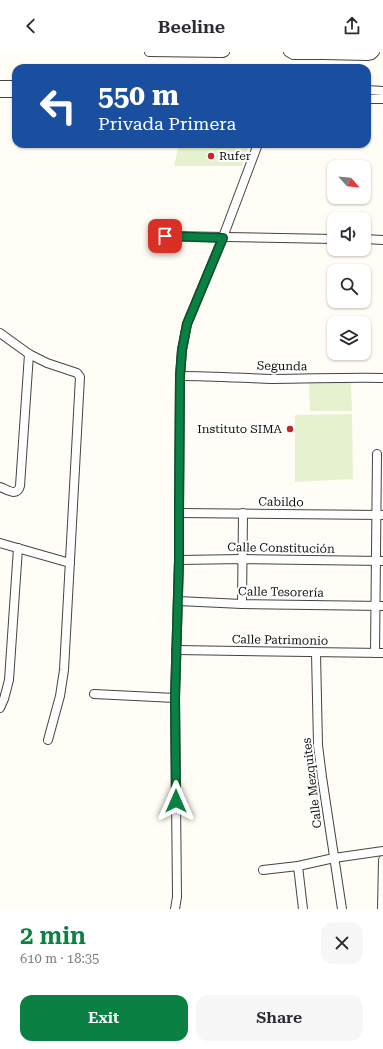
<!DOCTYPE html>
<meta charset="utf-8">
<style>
body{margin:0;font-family:"Roboto Serif",serif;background:#f7f7f7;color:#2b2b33;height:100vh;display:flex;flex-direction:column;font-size:15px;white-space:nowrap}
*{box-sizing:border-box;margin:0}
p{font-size:13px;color:#7c7c81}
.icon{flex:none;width:22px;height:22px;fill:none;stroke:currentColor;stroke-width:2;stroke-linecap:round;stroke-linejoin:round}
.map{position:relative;height:857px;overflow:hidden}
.sheet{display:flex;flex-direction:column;background:#fff;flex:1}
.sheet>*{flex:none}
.banner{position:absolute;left:12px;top:12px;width:359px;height:84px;border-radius:12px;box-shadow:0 1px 3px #0004;background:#1a4fa0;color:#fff;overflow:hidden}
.needle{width:26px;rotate:117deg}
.buttons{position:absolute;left:327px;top:108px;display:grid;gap:8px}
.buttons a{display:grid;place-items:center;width:44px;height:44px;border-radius:8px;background:#fff;box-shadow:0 1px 3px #0004;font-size:20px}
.pin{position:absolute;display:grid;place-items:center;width:34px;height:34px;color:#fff;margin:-17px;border-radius:8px;box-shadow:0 2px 6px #0006}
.me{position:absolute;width:44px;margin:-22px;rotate:0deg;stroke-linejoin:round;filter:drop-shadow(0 0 3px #0008)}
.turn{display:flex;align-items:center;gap:14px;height:84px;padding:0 20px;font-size:18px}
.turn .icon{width:52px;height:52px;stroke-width:2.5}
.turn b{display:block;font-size:28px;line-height:34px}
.round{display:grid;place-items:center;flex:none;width:42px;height:42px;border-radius:12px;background:#f7f7f7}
.overview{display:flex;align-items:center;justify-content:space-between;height:68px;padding:0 20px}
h1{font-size:24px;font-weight:600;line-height:30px;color:#0b8043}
.cta{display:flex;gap:8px;margin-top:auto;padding:8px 20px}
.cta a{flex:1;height:46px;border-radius:12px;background:#0b8043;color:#fff;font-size:16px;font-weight:600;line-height:46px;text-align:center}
.cta a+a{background:#f7f7f7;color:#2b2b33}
header{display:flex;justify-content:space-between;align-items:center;height:52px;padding:0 20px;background:#fff;font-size:18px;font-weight:600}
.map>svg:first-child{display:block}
.pitch{fill:#e6f2cf}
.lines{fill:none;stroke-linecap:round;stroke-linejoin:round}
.minor-casing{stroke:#444;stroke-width:10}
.minor{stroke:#fff;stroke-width:8}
.route-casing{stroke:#07532c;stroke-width:10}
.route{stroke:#0b8043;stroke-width:7}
.poi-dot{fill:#c4262e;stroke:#fff;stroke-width:1.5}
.labels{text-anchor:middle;stroke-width:4;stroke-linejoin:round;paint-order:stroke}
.poi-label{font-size:12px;fill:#111;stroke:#fff;text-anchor:start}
.street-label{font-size:12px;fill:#111;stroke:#fff}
</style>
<header><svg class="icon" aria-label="back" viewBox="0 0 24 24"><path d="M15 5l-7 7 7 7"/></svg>Beeline<svg class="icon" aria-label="share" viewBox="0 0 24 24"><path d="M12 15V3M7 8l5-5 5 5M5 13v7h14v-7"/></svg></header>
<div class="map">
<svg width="383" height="857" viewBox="0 0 383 857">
<rect width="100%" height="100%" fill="#fffdf5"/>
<g class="pitch">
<path d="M179 92 249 94 242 114H174Z"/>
<path d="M309 330H351L352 359H310Z"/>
<path d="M352 362 353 427 295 430V363Z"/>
</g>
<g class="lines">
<g class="minor-casing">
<g id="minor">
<path d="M149 0 223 1 225 0"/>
<path d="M288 0 293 3H324L367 4 372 3 375 0"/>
<path d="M0 33H16"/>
<path d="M367 38 383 39"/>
<path d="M0 41H16"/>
<path d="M367 47H383"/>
<path d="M165 184 334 187"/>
<path d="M364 187 383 188"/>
<path d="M0 281 29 302 47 311 77 321 80 325 64 618 60 644 48 688"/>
<path d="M180 324C211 324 242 326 272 327 309 327 346 325 383 326"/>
<path d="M0 435C8 438 17 445 20 434L29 302"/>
<path d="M179 461 383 463"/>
<path d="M0 491 70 511"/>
<path d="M179 508 243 507 383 509"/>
<path d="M178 549 242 552 383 554"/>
<path d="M242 552 243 461"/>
<path d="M176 598 383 601"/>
<path d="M316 601 318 693 322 725 342 857"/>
<path d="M375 601 377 402"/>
<path d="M94 642 175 646"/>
<path d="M0 656 4 647 9 628 18 496"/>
<path d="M298 814 303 857"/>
<path d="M263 818 298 814 334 806 383 799"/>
<path d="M175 857 177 845 175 646 179 508V461L180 324 182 298 187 272 223 185 258 92"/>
<path d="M382 857 383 808"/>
</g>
</g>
<use href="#minor" class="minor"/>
</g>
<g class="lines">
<g class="route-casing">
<path id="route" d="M165 184 223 186 187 272 182 298 180 324 179 461V508L175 646 176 749"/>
</g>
<use href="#route" class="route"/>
</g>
<g class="poi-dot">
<circle cx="211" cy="104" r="4"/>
<circle cx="290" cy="377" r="4"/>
</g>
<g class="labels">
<g class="poi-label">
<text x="219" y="108">Rufer</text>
<text x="282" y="381" text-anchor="end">Instituto SIMA</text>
</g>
<g class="street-label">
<text transform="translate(282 314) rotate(1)" y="4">Segunda</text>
<text transform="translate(281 450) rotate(1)" y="4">Cabildo</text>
<text transform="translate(281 496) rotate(1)" y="4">Calle Constitución</text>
<text transform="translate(281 540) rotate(1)" y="4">Calle Tesorería</text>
<text transform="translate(280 588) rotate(1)" y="4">Calle Patrimonio</text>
<text transform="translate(312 731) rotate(-97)" y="4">Calle Mezquites</text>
</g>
</g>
</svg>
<div class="buttons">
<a><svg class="needle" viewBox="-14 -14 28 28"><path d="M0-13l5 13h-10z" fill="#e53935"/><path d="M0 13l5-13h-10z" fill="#7c7c81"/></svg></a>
<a><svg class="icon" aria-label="sound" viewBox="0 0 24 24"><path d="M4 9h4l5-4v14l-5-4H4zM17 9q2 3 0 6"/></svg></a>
<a><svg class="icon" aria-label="search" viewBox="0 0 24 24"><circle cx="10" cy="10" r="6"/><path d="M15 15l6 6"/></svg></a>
<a><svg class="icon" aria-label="layers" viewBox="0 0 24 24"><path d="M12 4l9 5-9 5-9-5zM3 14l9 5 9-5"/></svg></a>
</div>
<div class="pin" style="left:165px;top:184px;background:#d93025"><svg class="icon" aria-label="arrive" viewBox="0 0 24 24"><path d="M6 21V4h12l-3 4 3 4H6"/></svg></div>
<svg class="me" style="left:176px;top:749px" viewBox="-20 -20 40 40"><path d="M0-17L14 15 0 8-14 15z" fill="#0b8043" stroke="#fff" stroke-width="4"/></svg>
<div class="banner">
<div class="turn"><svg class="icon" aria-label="left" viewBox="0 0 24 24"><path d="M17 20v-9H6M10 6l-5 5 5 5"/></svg><div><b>550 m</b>Privada Primera</div></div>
</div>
</div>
<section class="sheet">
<div class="overview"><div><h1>2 min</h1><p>610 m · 18:35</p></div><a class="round"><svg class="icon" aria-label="close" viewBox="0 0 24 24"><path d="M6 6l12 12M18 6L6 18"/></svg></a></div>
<div class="cta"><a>Exit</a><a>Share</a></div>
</section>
